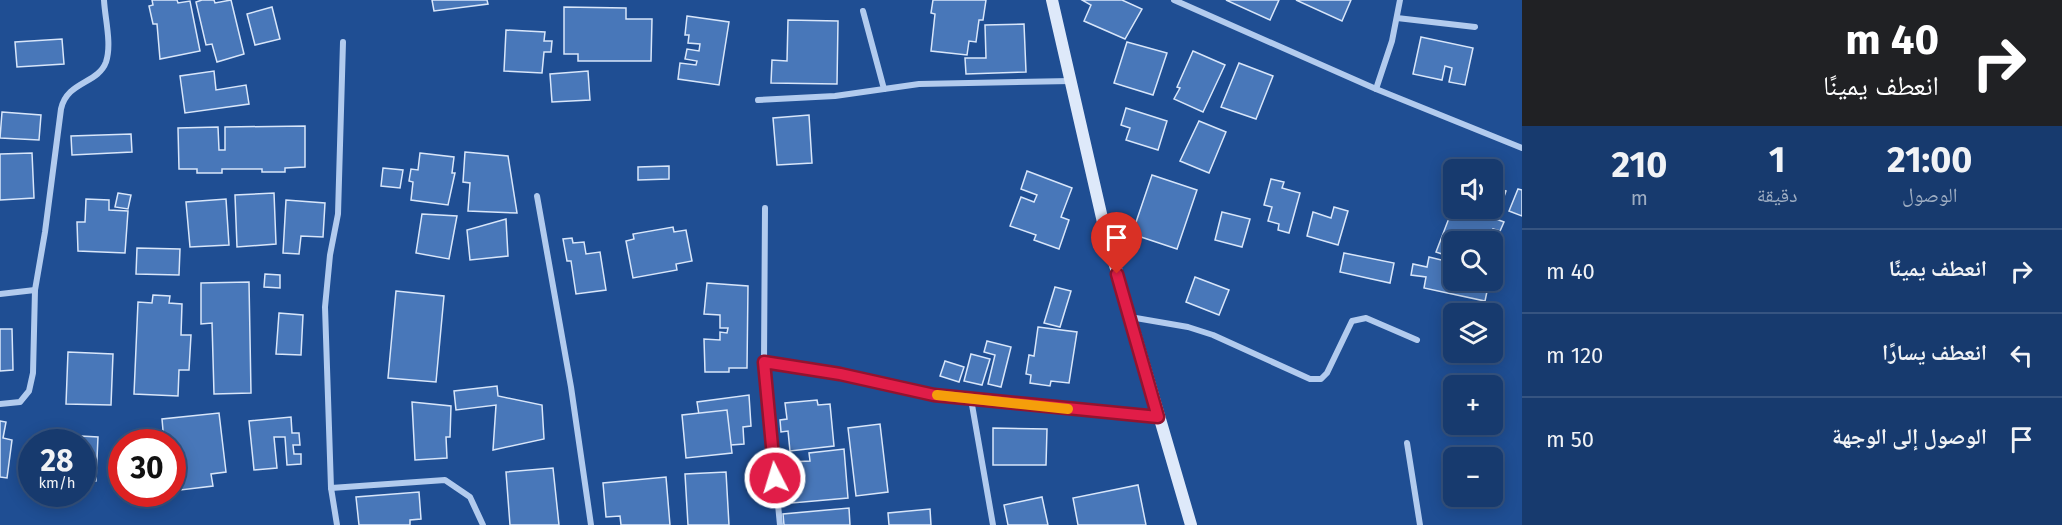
<!DOCTYPE html>
<html lang="ar">
<meta charset="utf-8">
<style>
body{margin:0;font-family:"Fira Sans","Noto Naskh Arabic",sans-serif;background:#244576;color:#f1f3f6;direction:rtl;height:100vh;display:flex;flex-direction:column;font-size:22px;white-space:nowrap}
*{box-sizing:border-box;margin:0}
p{font-size:20px;color:#9eadc2}
.icon{flex:none;width:33px;height:33px;fill:none;stroke:currentColor;stroke-width:2;stroke-linecap:round;stroke-linejoin:round}
.map{position:relative;flex:1;overflow:hidden;direction:ltr}
.panel{display:flex;flex-direction:column;background:#173a6e;width:540px}
.panel>*{flex:none}
.hud{background:#202124;color:#fff;overflow:hidden}
.fabs{position:absolute;left:1443px;top:159px;display:grid;gap:12px}
.fabs a{display:grid;place-items:center;width:60px;height:60px;border-radius:9px;background:#173a6e;box-shadow:0 3px 15px #0003,0 0 0 2px #365481;font-size:30px}
.speed{position:absolute;left:18px;top:429px;display:flex;gap:12px;font-size:30px;font-weight:700;text-align:center}
.speed>*{display:grid;place-content:center;width:78px;height:78px;border-radius:50%;background:#173a6e;box-shadow:0 3px 15px #0003,0 0 0 2px #365481;line-height:1}
.speed small{font-size:15px;font-weight:400}
.speed .limit{border:9px solid #d22;background:#fff;color:#111}
.pin{position:absolute;display:grid;place-items:center;width:51px;height:51px;color:#fff;margin:-62px -26px;border-radius:50% 50% 50% 0;rotate:-45deg;box-shadow:0 0 6px #0007}
.pin .icon{rotate:45deg}
.me{position:absolute;width:66px;margin:-33px;rotate:355deg;stroke-linejoin:round;filter:drop-shadow(0 0 4px #0008)}
.turn{display:flex;align-items:center;gap:21px;height:126px;padding:0 24px;font-size:27px}
.turn .icon{width:78px;height:78px;stroke-width:2.5}
.turn b{display:block;font-size:42px;line-height:51px}
.eta{display:flex;justify-content:space-evenly;align-items:center;height:102px;text-align:center}
.eta b{font-size:36px;font-weight:700;line-height:42px}
ul{padding:0;list-style:none}
li{display:flex;align-items:center;gap:18px;height:84px;padding:0 24px;border-top:2px solid #365481}
li div{flex:1}
li b{display:block;font-size:22px}
li em{font-style:normal}
main{display:flex;flex:1;min-height:0}
.map>svg:first-child{display:block}
.building{fill:#4877b9;stroke:#d8e6fa;stroke-width:1.5}
.lines{fill:none;stroke-linecap:round;stroke-linejoin:round}
.minor{stroke:#b2cbee;stroke-width:6}
.secondary{stroke:#dee9fa;stroke-width:12}
.route-casing{stroke:#92132f;stroke-width:15}
.route{stroke:#e11d48;stroke-width:10}
.slow{stroke:#f59e0b;stroke-width:10}
</style>
<main>
<section class="panel">
<div class="hud">
<div class="turn"><svg class="icon" aria-label="right" viewBox="0 0 24 24"><path d="M7 20v-9h11M14 6l5 5-5 5"/></svg><div><b>40 m</b>انعطف يمينًا</div></div>
</div>
<div class="eta">
<div><b>21:00</b><p>الوصول</p></div>
<div><b>1</b><p>دقيقة</p></div>
<div><b>210</b><p>m</p></div>
</div>
<ul>
<li><svg class="icon" aria-label="right" viewBox="0 0 24 24"><path d="M7 20v-9h11M14 6l5 5-5 5"/></svg><div><b>انعطف يمينًا</b></div><em>40 m</em></li>
<li><svg class="icon" aria-label="left" viewBox="0 0 24 24"><path d="M17 20v-9H6M10 6l-5 5 5 5"/></svg><div><b>انعطف يسارًا</b></div><em>120 m</em></li>
<li><svg class="icon" aria-label="arrive" viewBox="0 0 24 24"><path d="M6 21V4h12l-3 4 3 4H6"/></svg><div><b>الوصول إلى الوجهة</b></div><em>50 m</em></li>
</ul>
</section>
<div class="map">
<svg width="1522" height="525" viewBox="0 0 1522 525">
<rect width="100%" height="100%" fill="#1f4e93"/>
<g class="building">
<path d="M152 0H177L178 3 190 1 200 51 160 59 157 24H153L149 6 153 5Z"/>
<path d="M202 0H214L215 3 231 0 244 54 217 62 212 44 206 45 196 2Z"/>
<path d="M432 0H487L488 4 434 11Z"/>
<path d="M933 0H986L983 20H979L976 42 969 41 967 55 931 51 935 14 931 13Z"/>
<path d="M1082 0H1122L1142 9 1125 39 1084 21 1091 5Z"/>
<path d="M1226 0H1279L1270 20Z"/>
<path d="M1296 0H1351L1342 21Z"/>
<path d="M272 7 280 39 255 45 247 14Z"/>
<path d="M564 7 626 8V19H652L651 61H578V54H564Z"/>
<path d="M687 16 729 22 719 85 678 79 680 63 696 65 697 61 685 59 687 49 699 51 700 44 688 43 689 35H685Z"/>
<path d="M788 20 838 21 837 84 771 83 772 60 787 61Z"/>
<path d="M1024 24 1026 72 966 74 965 58H986L985 25Z"/>
<path d="M506 30 545 32 544 41H552L551 52H544L542 73 504 71Z"/>
<path d="M1421 37 1473 48 1465 85 1449 82 1452 68 1445 66 1442 80 1413 74Z"/>
<path d="M62 39 64 64 17 67 15 42Z"/>
<path d="M1127 42 1167 53 1153 95 1114 83Z"/>
<path d="M1193 51 1225 65 1203 112 1174 99 1180 88 1177 87Z"/>
<path d="M1239 63 1273 76 1256 119 1221 107Z"/>
<path d="M214 71 216 90 246 85 249 104 185 113 180 76Z"/>
<path d="M588 71 590 100 552 102 550 74Z"/>
<path d="M1126 108 1167 121 1158 150 1126 140 1130 128 1121 125Z"/>
<path d="M2 112 41 115 39 140 0 138Z"/>
<path d="M809 115 812 163 777 165 773 118Z"/>
<path d="M1199 121 1226 132 1209 173 1180 161Z"/>
<path d="M305 126V167L285 168V172H262V169H222V173H197V169H179L178 128 218 127 219 150H225V127Z"/>
<path d="M131 134 132 152 72 155 71 136Z"/>
<path d="M465 152 508 156 517 213 468 211 470 183 463 182Z"/>
<path d="M32 153 34 198 0 200V154Z"/>
<path d="M420 153 454 157 452 173H455L448 205 411 200 413 182 409 181 411 169 418 170Z"/>
<path d="M669 166V179L638 180V167Z"/>
<path d="M383 168 403 170 400 188 381 186Z"/>
<path d="M1027 171 1072 188 1061 217 1069 220 1059 249 1034 240 1036 235 1010 226 1021 197 1034 202 1037 195 1021 189Z"/>
<path d="M1152 175 1197 190 1177 249 1132 234Z"/>
<path d="M1271 179 1284 182 1282 188 1300 193 1289 233 1278 230 1279 224 1268 221 1272 207 1264 205Z"/>
<path d="M1492 186 1506 191 1496 219 1504 222 1500 231 1493 229 1488 242H1454V258L1436 252 1454 205V208H1492Z"/>
<path d="M1518 189 1522 190V216L1509 211Z"/>
<path d="M118 193 131 195 128 209 115 207Z"/>
<path d="M274 193 276 244 237 247 235 195Z"/>
<path d="M86 199 109 200V210L128 211 125 253 78 251 77 222H85Z"/>
<path d="M226 199 229 245 190 247 186 202Z"/>
<path d="M286 200 325 203 323 237 301 236 299 254 283 253Z"/>
<path d="M1334 207 1348 211 1338 245 1307 236 1313 212 1331 218Z"/>
<path d="M1222 212 1250 219 1242 247 1215 240Z"/>
<path d="M422 214 457 216 449 259 416 253Z"/>
<path d="M506 219 508 256 470 260 467 230Z"/>
<path d="M673 227 674 232 686 230 692 261 676 264 677 270 633 278 626 241 634 239 633 234Z"/>
<path d="M572 238 573 243 584 242 586 254 600 252 606 290 576 294 571 261H567L563 239Z"/>
<path d="M137 248 180 249 179 275 136 274Z"/>
<path d="M1344 253 1394 263 1390 283 1340 272Z"/>
<path d="M1429 257 1454 263V280L1489 282 1485 301 1424 288 1426 277 1411 275 1413 264 1427 267Z"/>
<path d="M265 274 280 275V288L264 287Z"/>
<path d="M1195 277 1229 290 1219 315 1186 302Z"/>
<path d="M249 282 251 393 214 394 212 323 201 324V283Z"/>
<path d="M707 283 748 286 747 368H729V372H705L704 339 720 340V332L727 333 728 328H720V315L704 314Z"/>
<path d="M1055 287 1071 291 1060 327 1044 323Z"/>
<path d="M396 291 444 296 436 382 388 378Z"/>
<path d="M153 295 170 296 169 303 182 304 181 335H191L189 370H179L178 396 134 394 138 302 152 303Z"/>
<path d="M279 313 303 315 301 355 276 354Z"/>
<path d="M1038 327 1077 332 1069 383 1051 381 1050 386 1030 383 1031 375 1026 374 1029 355 1034 356Z"/>
<path d="M0 329H12L13 370 0 371Z"/>
<path d="M987 341 1011 347 1001 387 988 384 995 355 984 352Z"/>
<path d="M68 352 113 354 111 405 66 404Z"/>
<path d="M971 354 990 359 982 385 964 381Z"/>
<path d="M945 361 964 367 959 382 940 376Z"/>
<path d="M497 386 498 396 542 405 544 439 493 450 496 405 456 410 454 391Z"/>
<path d="M749 395 751 426 743 427 744 444 704 447 697 402Z"/>
<path d="M817 400 818 405 830 404 834 446 790 451 788 431 781 432 780 420 787 419 785 403Z"/>
<path d="M412 402 451 406 450 437H446L447 458 415 460Z"/>
<path d="M727 410 732 453 686 458 682 415Z"/>
<path d="M219 413 226 472 211 474 213 486 172 491V442H164L162 419Z"/>
<path d="M291 417 292 433H299L300 445H293L294 454H301V464L287 465 285 437H274L277 468 254 470 249 421Z"/>
<path d="M0 421 6 422 3 438 12 440 7 478 0 477Z"/>
<path d="M880 424 888 492 856 496 848 428Z"/>
<path d="M993 428 1047 429 1046 465H993Z"/>
<path d="M45 434 98 437 96 481H82V442H45Z"/>
<path d="M844 449 848 498 792 503 789 462 810 461 809 453Z"/>
<path d="M553 468 559 525H510L506 472Z"/>
<path d="M726 472 729 525H688L685 474Z"/>
<path d="M666 477 670 525H621L620 516 606 517 603 483Z"/>
<path d="M1138 485 1146 525H1078L1073 498Z"/>
<path d="M419 492 421 519 410 520V525H359L356 497Z"/>
<path d="M1042 497 1048 525H1008L1004 505Z"/>
<path d="M849 508 850 525H784L783 514Z"/>
<path d="M930 509 931 525H889L888 513Z"/>
</g>
<g class="lines">
<g class="minor">
<path d="M1174 0 1376 89 1522 148"/>
<path d="M863 11 884 89"/>
<path d="M1397 18 1475 27"/>
<path d="M1376 89 1392 41 1400 0"/>
<path d="M758 100 835 96 919 84 1071 81"/>
<path d="M537 196 571 387 591 525"/>
<path d="M765 208 764 362 780 525"/>
<path d="M0 294 35 290"/>
<path d="M1130 317 1188 327 1213 335 1310 379H1321L1327 373 1352 321 1366 318 1417 340"/>
<path d="M764 362 840 374 934 395 1158 417"/>
<path d="M971 399 993 525"/>
<path d="M0 404 20 402 29 391 33 373 35 290 45 232 61 109C67 81 98 84 106 62 112 44 105 19 104 0"/>
<path d="M1407 443 1420 525"/>
<path d="M331 488 445 480 470 497 483 525"/>
<path d="M337 525 331 488 325 307 330 255 338 214 343 42"/>
</g>
<path class="secondary" d="M1052 0 1105 231 1191 525"/>
</g>
<g class="lines">
<g class="route-casing">
<path id="route" d="M775 478 764 362 840 374 934 395 1158 417 1117 274"/>
</g>
<use href="#route" class="route"/>
<path class="slow" d="M937 395 1068 409"/>
</g>
</svg>
<div class="fabs">
<a><svg class="icon" aria-label="sound" viewBox="0 0 24 24"><path d="M4 9h4l5-4v14l-5-4H4zM17 9q2 3 0 6"/></svg></a>
<a><svg class="icon" aria-label="search" viewBox="0 0 24 24"><circle cx="10" cy="10" r="6"/><path d="M15 15l6 6"/></svg></a>
<a><svg class="icon" aria-label="layers" viewBox="0 0 24 24"><path d="M12 4l9 5-9 5-9-5zM3 14l9 5 9-5"/></svg></a>
<a>+</a>
<a>−</a>
</div>
<div class="speed"><div>28<small>km/h</small></div><div class="limit">30</div></div>
<div class="pin" style="left:1117px;top:274px;background:#d93025"><svg class="icon" aria-label="arrive" viewBox="0 0 24 24"><path d="M6 21V4h12l-3 4 3 4H6"/></svg></div>
<svg class="me" style="left:775px;top:478px" viewBox="-20 -20 40 40"><circle r="17" fill="#e11d48" stroke="#fff" stroke-width="3"/><path d="M0-11L8 9 0 5-8 9z" fill="#fff"/></svg>
</div>
</main>
